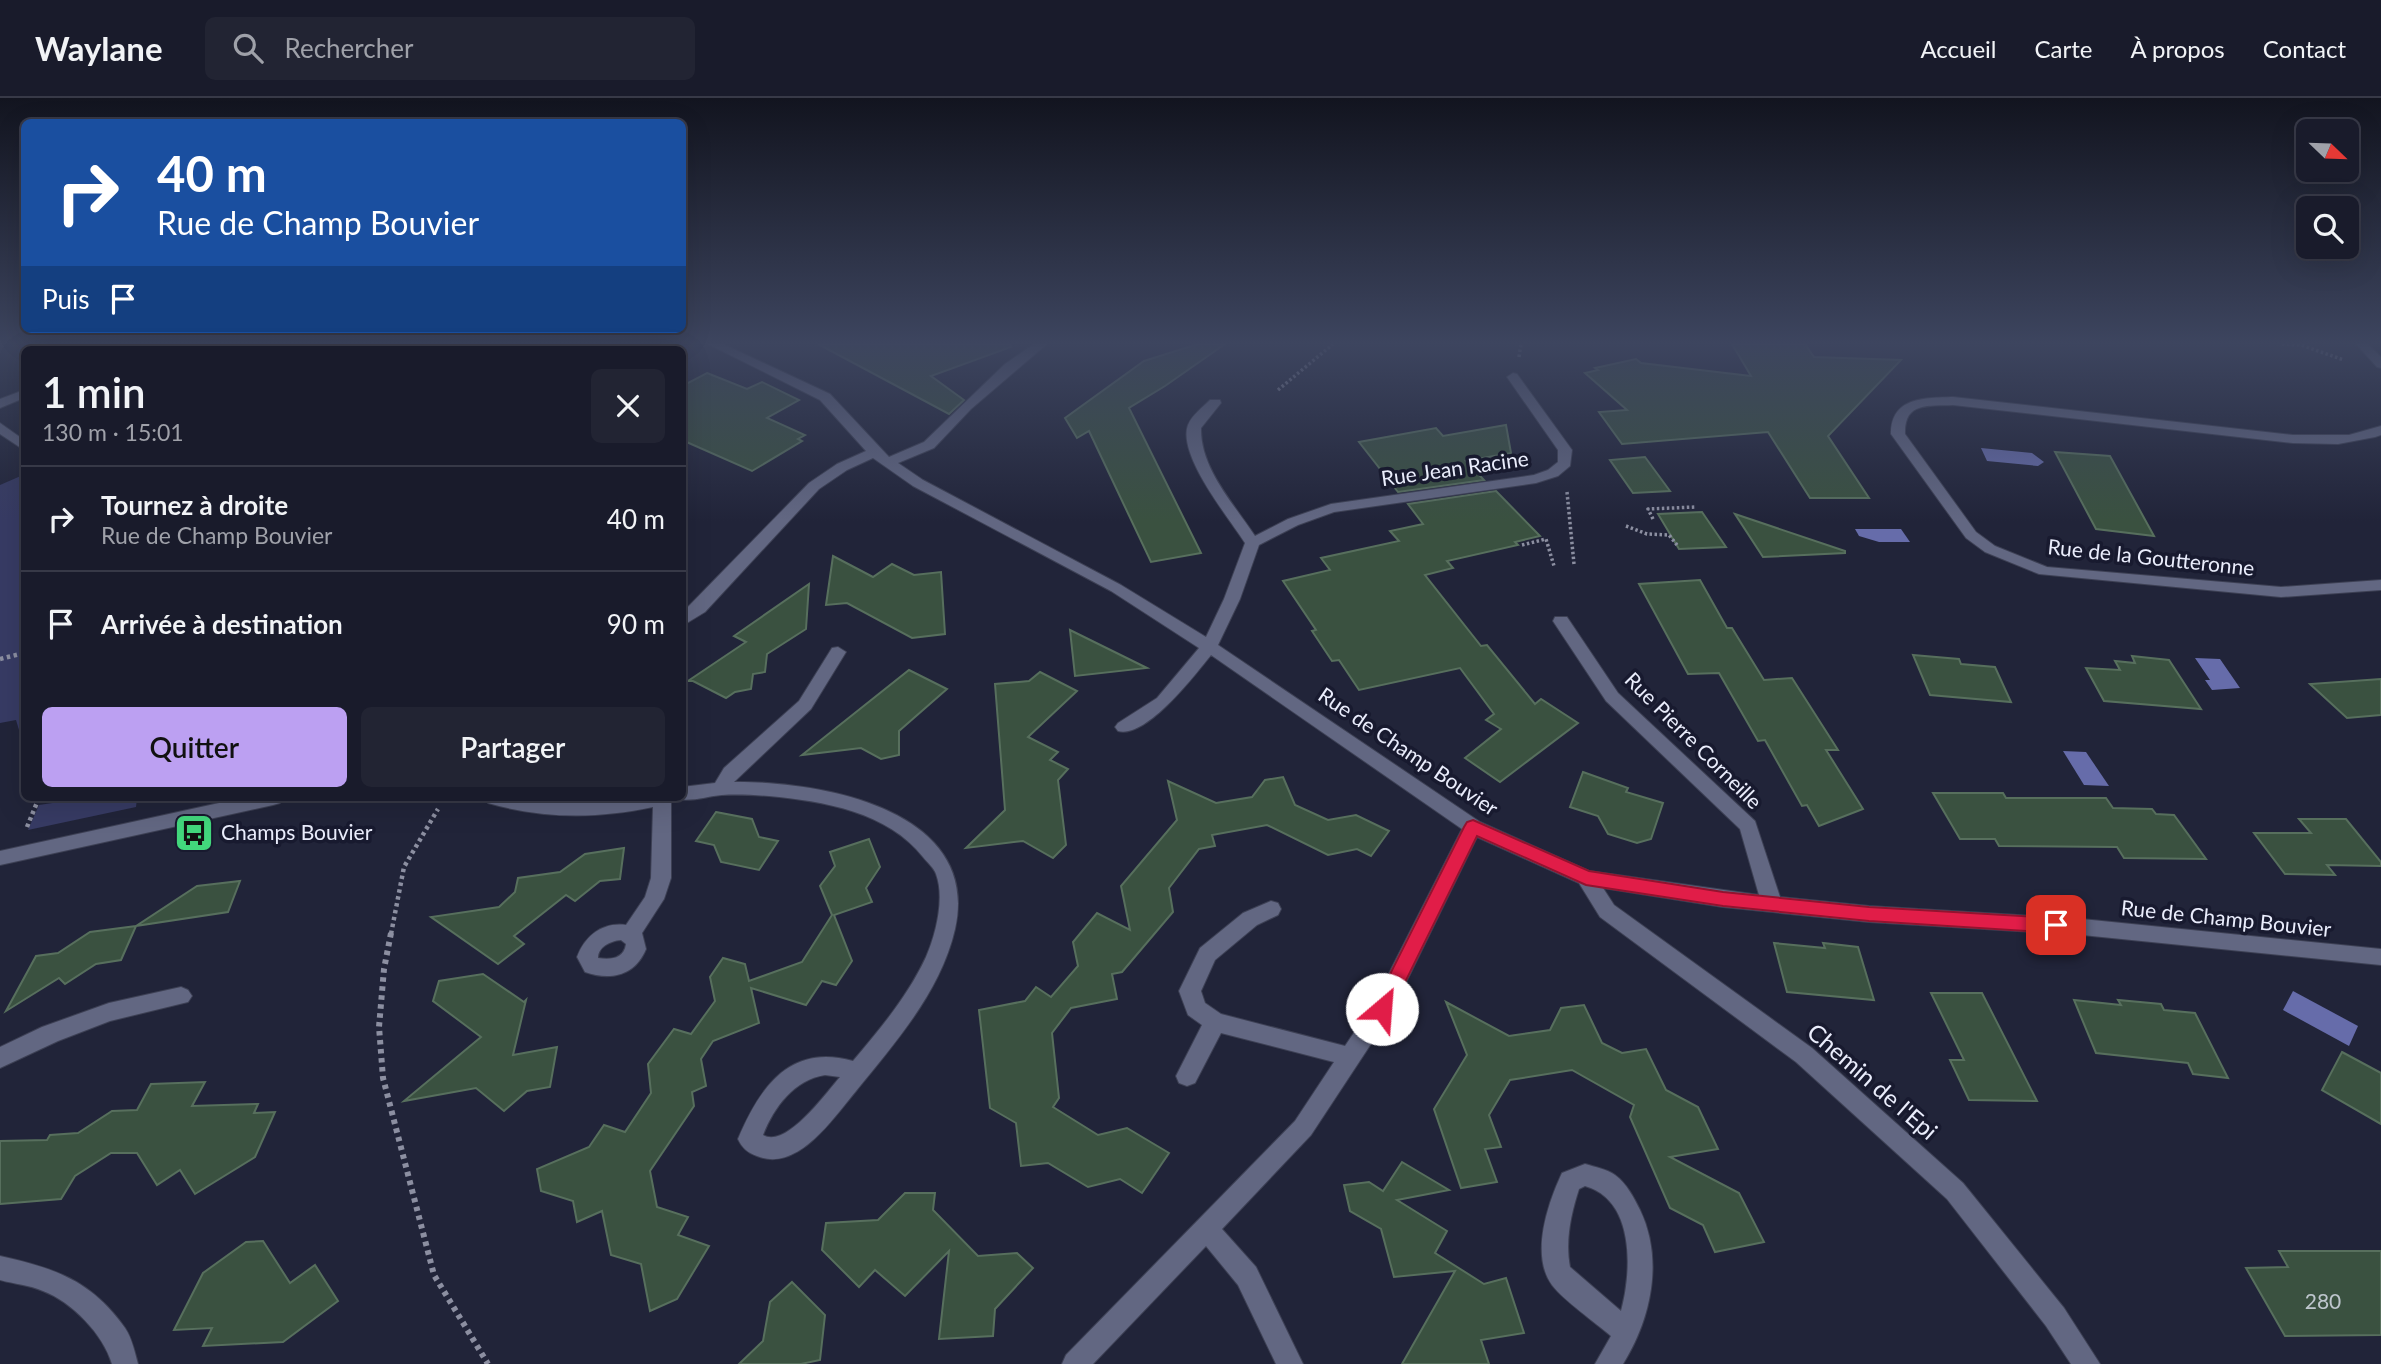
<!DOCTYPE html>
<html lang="fr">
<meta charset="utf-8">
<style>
body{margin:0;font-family:Lato,sans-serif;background:#222433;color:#f1f3f6;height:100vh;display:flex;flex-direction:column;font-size:26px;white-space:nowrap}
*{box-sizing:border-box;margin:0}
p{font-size:23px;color:#9fa1a9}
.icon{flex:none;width:38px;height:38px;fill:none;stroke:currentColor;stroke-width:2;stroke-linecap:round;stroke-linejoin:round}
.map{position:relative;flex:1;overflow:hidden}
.details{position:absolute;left:21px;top:248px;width:665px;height:455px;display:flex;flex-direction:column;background:#191b2b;border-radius:10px;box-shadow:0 7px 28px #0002,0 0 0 2px #373947}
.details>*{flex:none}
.guide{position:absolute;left:21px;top:21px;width:665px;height:214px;border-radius:10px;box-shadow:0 7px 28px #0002,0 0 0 2px #373947;background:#1a4fa0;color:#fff;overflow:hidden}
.needle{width:46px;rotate:113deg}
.tools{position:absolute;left:2296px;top:21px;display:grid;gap:14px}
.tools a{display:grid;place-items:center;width:63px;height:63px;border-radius:10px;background:#191b2b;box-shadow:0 7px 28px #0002,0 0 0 2px #373947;font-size:35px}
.pin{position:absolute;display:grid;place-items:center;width:60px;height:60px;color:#fff;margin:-30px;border-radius:14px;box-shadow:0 4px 10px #0006}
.me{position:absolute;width:77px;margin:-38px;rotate:27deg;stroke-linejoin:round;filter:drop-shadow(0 0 5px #0008)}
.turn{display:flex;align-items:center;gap:24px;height:147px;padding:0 21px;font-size:32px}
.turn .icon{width:91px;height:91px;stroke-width:2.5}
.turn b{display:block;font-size:49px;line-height:60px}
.then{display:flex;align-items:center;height:66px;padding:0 21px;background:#0003;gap:14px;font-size:26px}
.round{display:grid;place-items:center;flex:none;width:74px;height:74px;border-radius:10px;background:#222433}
.summary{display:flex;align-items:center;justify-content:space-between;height:119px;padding:0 21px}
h1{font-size:42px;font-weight:600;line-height:52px}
.primary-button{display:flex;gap:14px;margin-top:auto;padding:14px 21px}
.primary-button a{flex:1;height:80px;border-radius:10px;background:#bca0f2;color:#111;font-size:28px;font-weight:600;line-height:80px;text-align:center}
.primary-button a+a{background:#222433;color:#f1f3f6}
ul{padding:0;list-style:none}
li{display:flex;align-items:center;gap:21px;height:105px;padding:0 21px;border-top:2px solid #373947}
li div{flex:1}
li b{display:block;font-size:26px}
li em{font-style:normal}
header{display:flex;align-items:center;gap:42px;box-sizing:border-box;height:98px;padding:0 35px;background:#191b2b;border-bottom:2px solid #373947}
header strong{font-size:33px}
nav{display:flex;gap:38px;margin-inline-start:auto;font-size:24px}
.search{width:490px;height:63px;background:#222433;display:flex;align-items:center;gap:18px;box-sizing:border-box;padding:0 24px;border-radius:10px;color:#9fa1a9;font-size:26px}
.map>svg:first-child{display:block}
.green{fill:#373b64}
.water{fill:#666caa}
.building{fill:#3a5140;stroke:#576f5d;stroke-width:2}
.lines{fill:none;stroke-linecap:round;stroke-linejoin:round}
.minor-casing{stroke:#3d4054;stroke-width:2}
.path-far2{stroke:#8c8fa1;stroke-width:3.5;stroke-dasharray:2.5 2.5;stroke-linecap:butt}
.path-far1{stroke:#8c8fa1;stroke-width:4.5;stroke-dasharray:3.5 3.5;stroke-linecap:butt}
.path{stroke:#8c8fa1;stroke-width:6;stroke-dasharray:4.5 4.5;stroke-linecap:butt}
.minor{fill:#626782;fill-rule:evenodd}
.route{fill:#e11d48;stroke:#92132f;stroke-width:2}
.labels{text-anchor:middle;stroke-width:7;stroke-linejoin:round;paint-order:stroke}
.street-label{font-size:21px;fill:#eaedfc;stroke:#181a2f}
.poi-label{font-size:21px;fill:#eaedfc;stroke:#181a2f;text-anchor:start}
.near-number-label{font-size:21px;fill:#bec6cd}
.near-street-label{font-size:24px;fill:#eaedfc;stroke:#181a2f}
</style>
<header>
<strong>Waylane</strong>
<div class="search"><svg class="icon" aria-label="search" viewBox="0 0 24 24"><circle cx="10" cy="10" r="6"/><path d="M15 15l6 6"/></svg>Rechercher</div>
<nav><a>Accueil</a><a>Carte</a><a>À propos</a><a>Contact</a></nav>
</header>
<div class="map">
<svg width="2381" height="1266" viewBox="0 0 2381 1266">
<rect width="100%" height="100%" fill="#212439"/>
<g class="green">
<path d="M336 246H454L442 252H320Z"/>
<path d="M23 377 24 631 19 632 16 622 0 625V387Z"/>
<path d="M67 700H137L136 709 28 732 39 707 66 703Z"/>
</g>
<g class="water">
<path d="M1981 350 2032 355 2044 364 2038 368 1987 363Z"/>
<path d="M1855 431H1901L1910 444H1879L1859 438Z"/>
<path d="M2195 560 2220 561 2240 590 2212 592 2205 582H2210Z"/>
<path d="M2063 653 2086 654 2109 688 2084 687Z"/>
<path d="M2293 893 2358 928 2349 948 2283 912Z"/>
</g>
<g class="building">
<path d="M818 246H1010L1011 249 931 278 964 302 949 316Z"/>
<path d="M1198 246H1225L1165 288 1129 310 1201 455 1151 464 1089 333 1077 340 1065 320 1144 263Z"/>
<path d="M1732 246H1805L1814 259 1901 262 1828 338 1869 400H1810L1768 334 1622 346 1599 314 1627 312 1585 275 1598 272 1595 270 1636 261 1641 265 1751 278Z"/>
<path d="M707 275 747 291 762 284 799 302 767 320 805 337 798 341 802 343 752 373 682 342V288Z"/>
<path d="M1506 327 1511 355 1466 363 1484 382 1398 394 1359 344 1436 330 1443 338Z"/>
<path d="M2055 354 2110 358 2154 438 2096 431Z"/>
<path d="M1645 359 1670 393 1633 395 1610 362Z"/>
<path d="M1496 393 1540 438 1515 444 1518 447 1447 463 1453 470 1425 477 1481 548 1487 547 1535 606 1541 601 1578 625 1500 684 1465 660 1501 631 1486 622 1494 616 1460 570 1359 592 1339 562 1332 563 1312 533 1316 532 1283 483 1330 472 1321 460 1399 443 1390 433 1423 426 1408 406Z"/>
<path d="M1702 414 1726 449 1679 451 1658 416Z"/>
<path d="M1735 416 1845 453V455L1763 459Z"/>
<path d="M833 458 873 479 892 466 914 477 941 474 945 536 912 540 847 505 826 507Z"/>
<path d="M1700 482 1727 530H1732L1764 582 1792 580 1838 652H1826L1863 711 1819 728 1807 707 1802 708 1765 642 1758 643 1719 575 1688 576 1639 486Z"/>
<path d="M809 486 806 531 767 556 765 574 753 576 751 591 735 594 726 600 693 583H688L746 544 734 538Z"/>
<path d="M1070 532 1147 570 1075 578Z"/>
<path d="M1913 557 1959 561 1961 566 1995 569 2011 604 1930 597Z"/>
<path d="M2132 558 2169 562 2201 611 2104 603 2086 570 2120 572 2115 563 2135 565Z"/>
<path d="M909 572 947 591 899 633V657L881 661 861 650 802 657Z"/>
<path d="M1040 574 1077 593 1028 639 1058 654 1050 662 1068 671 1058 682 1066 747 1053 760 1023 743 966 750 1005 712 995 586 1029 583Z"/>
<path d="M2381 581V617L2347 620 2310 586Z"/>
<path d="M1583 674 1628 690 1626 694 1663 705 1651 741 1637 745 1608 736 1598 718 1570 709Z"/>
<path d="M1283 679 1295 707 1328 722 1356 717 1389 733 1371 758 1357 751 1328 757 1267 727 1212 737 1215 748 1199 751 1169 790 1173 814 1122 874 1112 876 1117 901 1071 910 1052 935 1059 1000 1053 1009 1098 1037 1127 1030 1169 1055 1142 1095 1120 1081 1088 1089 1048 1065 1021 1068 1016 1025 990 1010 979 912 1025 903 1036 889 1051 899 1078 868 1073 844 1097 815 1130 832 1121 788 1177 722 1168 683 1216 705 1252 699 1265 682Z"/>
<path d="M1933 695H2003L2006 700H2106L2113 710 2152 711 2156 716 2174 717 2206 761 2124 760 2117 749 1999 748 1995 741H1960Z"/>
<path d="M716 714 752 721 759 739 778 743 759 772 721 764 714 747 696 743Z"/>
<path d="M2299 721H2346L2381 764V768L2327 767 2335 777 2285 776 2254 735H2311Z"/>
<path d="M869 741 880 769 866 790 872 804 834 817 852 863 836 887 822 883 806 907 751 890 759 925 713 943 701 961 706 988 692 994 694 1008 650 1073 657 1109 688 1119 678 1137 709 1148 677 1201 650 1213 641 1166 611 1157 602 1113 577 1124 573 1103 541 1093 537 1071 589 1049 604 1027 625 1034 651 995 648 966 674 931 691 936 715 903 710 879 723 860 745 866 749 883 802 864 832 817 820 788 835 768 830 754Z"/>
<path d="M624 750 620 781 600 783 575 803 566 797 514 838 524 846 498 866 431 819 499 809 515 794 518 780 560 774 585 756Z"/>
<path d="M240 783 228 814 136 828 121 862 96 866 65 886 59 880 6 913 36 858 58 855 90 834 136 828 197 788Z"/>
<path d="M1774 845 1825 850 1823 845 1858 849 1874 902 1787 894Z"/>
<path d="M483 876 524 904 526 902 513 957 557 949 550 989 527 993 504 1013 476 990 404 1003 481 939 433 903 439 883Z"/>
<path d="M1931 895H1982L2037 1003 1969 1002 1950 962H1964Z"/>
<path d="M2074 902 2121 907 2118 902 2161 906 2164 912 2195 915 2228 980 2193 976 2188 965 2096 955Z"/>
<path d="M1446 904 1509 938 1550 932 1561 910 1584 907 1602 945 1622 955 1646 951 1666 992 1698 1009 1718 1051 1670 1059 1739 1095 1764 1144 1715 1154 1703 1127 1670 1110 1630 1019 1634 1007 1572 972 1510 982 1489 1017 1501 1049 1485 1051 1497 1084 1461 1090 1434 1011 1467 957Z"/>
<path d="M2342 954 2381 975V1026L2322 992Z"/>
<path d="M205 984 192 1008 258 1006 254 1015 275 1014 255 1059 195 1096 180 1072 157 1087 137 1055H111L75 1078 61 1101 0 1106V1043L47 1042 50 1037 78 1035 112 1013 137 1012 151 986Z"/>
<path d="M1402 1064 1449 1092 1397 1102 1447 1133 1435 1155 1484 1186 1506 1180 1524 1235 1481 1242 1489 1266H1402L1455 1173 1394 1179 1381 1131 1350 1113 1344 1087 1369 1084 1383 1093Z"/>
<path d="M905 1095H935L933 1112 978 1158 1017 1155 1033 1170 995 1211 993 1238 939 1241 949 1153 905 1198 875 1172 859 1189 822 1152 826 1125 878 1122Z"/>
<path d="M263 1143 290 1185 315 1167 338 1203 283 1244 203 1248 212 1230 174 1232 203 1175 246 1144Z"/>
<path d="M2279 1153H2381V1237L2285 1238 2246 1170 2288 1169Z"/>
<path d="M792 1184 825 1217 820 1262 801 1266H739L763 1243 770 1204Z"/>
</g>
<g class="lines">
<g class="minor-casing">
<g id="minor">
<path d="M138 246H154L143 252H126Z"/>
<path d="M708 246H723L830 296 889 359 924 344 1005 266 1034 246H1047L971 311 934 350 898 365 923 382 1121 487 1206 539 1224 501 1245 445C1229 420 1177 357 1188 327 1192 317 1203 309 1210 302H1220L1221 305 1201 330C1200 370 1234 406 1255 438L1288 421 1331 406 1534 377 1548 372 1558 364V352L1507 279 1513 275 1517 276 1572 352 1570 368 1558 378 1536 385 1334 414 1298 427 1259 447 1240 501 1218 547 1480 724 1589 773 1759 797 1740 731 1606 603 1553 523 1555 519H1567L1618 595 1755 723 1780 799 1869 808 2082 821 2381 851V867L2082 837 1869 824 1723 809 1603 790 1614 807 1812 950 1963 1085 2064 1210 2100 1266H2071L2046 1228 1947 1101 1796 964 1600 819 1579 785 1477 739 1390 917 1311 1037 1222 1131 1256 1169 1303 1266H1276L1238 1187 1206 1148 1093 1266H1062L1066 1257 1295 1023 1334 964 1221 935 1195 985 1187 988 1179 985 1176 978 1202 927 1188 917 1179 893 1200 850 1243 815 1271 803 1278 805 1281 811 1278 817 1257 827 1215 862 1201 893 1205 905 1221 916 1345 948 1374 905 1462 731 1211 557C1195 577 1146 641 1118 633L1115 629 1118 625 1157 600 1199 550 1111 493 913 388 873 360 847 372 819 391 705 514 682 528V515L809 385 837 366 866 353 820 302Z"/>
<path d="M2356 246H2368L2381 259V270L2377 269Z"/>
<path d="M24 292V300L0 310V301Z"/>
<path d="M1953 299 2293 337H2349L2381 328V337L2375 339 2338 346 2293 345 1953 307C1928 308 1904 304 1905 336L1976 434 1995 448 2047 469 2281 489 2381 482V492L2281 499 2039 476 1985 454 1966 440 1891 336C1891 299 1924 300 1953 299Z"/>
<path d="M0 325 24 342V352L0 336Z"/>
<path d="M838 549 846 554 811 611 734 684C820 683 982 711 955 831 941 893 895 945 856 993 834 1019 798 1075 757 1058 748 1055 742 1050 738 1041 760 989 790 945 853 963 880 931 908 898 926 859 936 836 945 800 936 776 934 770 927 764 923 759 888 714 823 703 769 698 754 697 737 696 722 697 708 698 688 705 675 700H682V689L715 685 724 670 799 603 832 550ZM825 977 840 979C826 995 786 1051 763 1037 774 1009 794 982 825 977Z"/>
<path d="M242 700H282L280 705 273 707 0 767V753Z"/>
<path d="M486 700 580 705 630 700H674L671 705V780L664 801 642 835 646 851C635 878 610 883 585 874L577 859C585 838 602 824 626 827L645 799 651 780 653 709C597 721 543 721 488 705ZM621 842 626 846C624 861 610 862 598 860 598 849 610 843 621 842Z"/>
<path d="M181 889 188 892 192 898 188 904 110 923 58 943 0 970V949L42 929 109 905Z"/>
<path d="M1585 1066C1595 1069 1607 1071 1615 1077 1627 1086 1634 1100 1640 1112 1664 1162 1651 1221 1623 1266H1595L1611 1238C1595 1224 1564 1203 1552 1187 1530 1157 1548 1105 1562 1075ZM1585 1088C1635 1102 1632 1173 1621 1213L1570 1169C1565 1142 1571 1116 1579 1091Z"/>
<path d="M0 1158C54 1170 91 1182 125 1230 132 1240 135 1255 138 1266H112C103 1236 72 1204 43 1193 30 1187 14 1186 0 1182Z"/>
</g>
</g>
<g class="path-far2">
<path d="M2282 246 2301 247 2344 262"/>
<path d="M1519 259 1521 246"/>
<path d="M1278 292 1333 246"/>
<path d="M1567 394 1574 466"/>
<path d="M1653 421 1648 411 1695 409"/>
<path d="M1626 428 1647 436 1669 437 1677 447"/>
<path d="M1522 447 1546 441 1554 468"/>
</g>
<g class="path-far1">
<path d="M0 561 24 555"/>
<path d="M27 729 38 702 51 700"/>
<path d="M391 836 404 769 438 711"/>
</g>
<path class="path" d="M391 835 384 871 379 929 383 980 434 1177 488 1266"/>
<use href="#minor" class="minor"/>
</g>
<linearGradient id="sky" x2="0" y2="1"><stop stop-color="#12141f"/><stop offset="0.58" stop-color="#3d455f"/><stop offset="1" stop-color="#3d455f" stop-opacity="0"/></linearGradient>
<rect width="2381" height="423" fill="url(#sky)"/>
<path class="route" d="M1473 722 1589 773 1723 794 1869 809 2056 820 2062 822 2065 827 2062 833 2056 835 1869 823 1723 808 1586 787 1477 738 1389 917 1382 920 1375 917 1372 911 1375 906 1464 729 1467 724Z"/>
<defs>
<g id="bus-square" transform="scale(2.0125)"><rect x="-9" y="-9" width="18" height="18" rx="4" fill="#42d77c" stroke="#181a2f"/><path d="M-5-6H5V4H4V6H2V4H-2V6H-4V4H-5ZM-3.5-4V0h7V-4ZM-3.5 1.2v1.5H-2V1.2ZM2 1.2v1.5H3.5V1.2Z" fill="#111"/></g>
</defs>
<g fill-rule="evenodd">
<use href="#bus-square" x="194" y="735"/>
</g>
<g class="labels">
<g class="street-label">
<text transform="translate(1455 371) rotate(-8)" y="7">Rue Jean Racine</text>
<text transform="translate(2151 460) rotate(6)" y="7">Rue de la Goutteronne</text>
<text transform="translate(1693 643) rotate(45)" y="7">Rue Pierre Corneille</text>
<text transform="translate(1408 654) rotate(34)" y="7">Rue de Champ Bouvier</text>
<text transform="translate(2226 821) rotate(6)" y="7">Rue de Champ Bouvier</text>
</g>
<g class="poi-label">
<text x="221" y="742">Champs Bouvier</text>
</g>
<g class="near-number-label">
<text x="2323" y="1211">280</text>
</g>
<g class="near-street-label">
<text transform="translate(1872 984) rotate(41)" y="8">Chemin de l'Epi</text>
</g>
</g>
</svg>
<div class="tools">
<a><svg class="needle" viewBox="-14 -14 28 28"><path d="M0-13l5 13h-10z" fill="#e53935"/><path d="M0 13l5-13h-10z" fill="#9fa1a9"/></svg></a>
<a><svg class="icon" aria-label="search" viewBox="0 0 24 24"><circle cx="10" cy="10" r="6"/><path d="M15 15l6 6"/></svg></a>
</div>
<div class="pin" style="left:2056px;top:827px;background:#d93025"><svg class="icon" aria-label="arrive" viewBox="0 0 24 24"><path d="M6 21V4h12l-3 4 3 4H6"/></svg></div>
<svg class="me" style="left:1382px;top:911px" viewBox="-20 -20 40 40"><circle r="19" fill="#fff"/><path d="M0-13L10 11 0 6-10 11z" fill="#e11d48"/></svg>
<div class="guide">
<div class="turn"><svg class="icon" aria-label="right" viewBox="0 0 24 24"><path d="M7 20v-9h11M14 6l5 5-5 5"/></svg><div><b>40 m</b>Rue de Champ Bouvier</div></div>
<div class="then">Puis<svg class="icon" aria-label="arrive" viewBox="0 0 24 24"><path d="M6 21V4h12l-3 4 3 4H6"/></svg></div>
</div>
<section class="details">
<div class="summary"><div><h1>1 min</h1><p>130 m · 15:01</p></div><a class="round"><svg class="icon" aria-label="close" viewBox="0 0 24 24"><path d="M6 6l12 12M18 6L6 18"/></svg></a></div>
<ul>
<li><svg class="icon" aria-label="right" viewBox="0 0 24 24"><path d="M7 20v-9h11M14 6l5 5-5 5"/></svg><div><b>Tournez à droite</b><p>Rue de Champ Bouvier</p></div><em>40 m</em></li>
<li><svg class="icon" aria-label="arrive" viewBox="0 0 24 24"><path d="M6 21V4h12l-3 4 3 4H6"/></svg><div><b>Arrivée à destination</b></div><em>90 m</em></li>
</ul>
<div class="primary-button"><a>Quitter</a><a>Partager</a></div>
</section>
</div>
